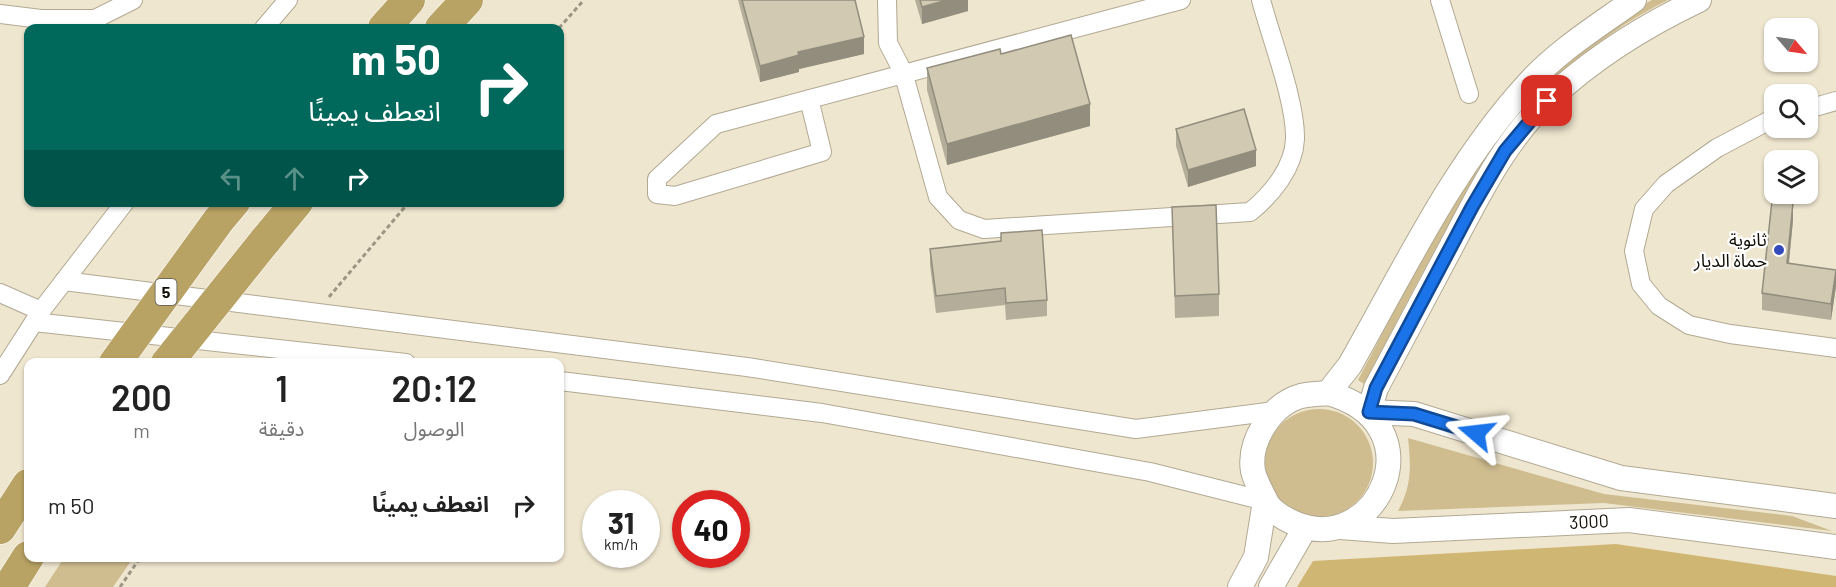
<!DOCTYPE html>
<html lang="ar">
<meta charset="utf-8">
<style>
body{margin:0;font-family:Barlow,"Noto Sans Arabic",sans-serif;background:#f6f6f6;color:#222;direction:rtl;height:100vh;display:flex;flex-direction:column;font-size:22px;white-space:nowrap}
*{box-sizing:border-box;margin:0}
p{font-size:20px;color:#767676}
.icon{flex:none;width:33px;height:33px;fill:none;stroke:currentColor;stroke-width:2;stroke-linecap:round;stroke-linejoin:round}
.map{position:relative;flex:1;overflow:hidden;direction:ltr}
.details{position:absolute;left:24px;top:358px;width:540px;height:204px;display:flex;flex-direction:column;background:#fff;border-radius:12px;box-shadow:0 2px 4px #0004;direction:rtl}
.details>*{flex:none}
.top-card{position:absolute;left:24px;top:24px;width:540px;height:183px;border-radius:12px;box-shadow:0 2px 4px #0004;direction:rtl;background:#00695c;color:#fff;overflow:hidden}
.needle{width:39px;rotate:119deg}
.controls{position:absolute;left:1764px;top:18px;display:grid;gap:12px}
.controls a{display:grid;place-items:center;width:54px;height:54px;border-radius:12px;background:#fff;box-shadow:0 2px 4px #0004;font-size:30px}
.speed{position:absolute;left:582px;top:490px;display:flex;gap:12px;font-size:30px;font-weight:700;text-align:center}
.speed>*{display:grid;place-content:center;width:78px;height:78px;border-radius:50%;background:#fff;box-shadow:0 2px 4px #0004;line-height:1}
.speed small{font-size:15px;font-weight:400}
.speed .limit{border:9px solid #d22;background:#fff;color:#111}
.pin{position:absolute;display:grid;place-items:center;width:51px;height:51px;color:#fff;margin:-26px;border-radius:12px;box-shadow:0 3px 9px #0006}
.me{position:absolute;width:66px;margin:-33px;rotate:287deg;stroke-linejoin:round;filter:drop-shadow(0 0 4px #0008)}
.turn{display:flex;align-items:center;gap:21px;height:126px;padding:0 24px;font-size:27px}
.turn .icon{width:78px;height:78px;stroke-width:2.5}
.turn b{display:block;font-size:42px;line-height:51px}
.lanes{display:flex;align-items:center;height:57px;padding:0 24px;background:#0003;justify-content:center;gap:30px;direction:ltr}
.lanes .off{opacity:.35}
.eta{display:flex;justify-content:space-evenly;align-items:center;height:102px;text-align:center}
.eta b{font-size:36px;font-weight:600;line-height:42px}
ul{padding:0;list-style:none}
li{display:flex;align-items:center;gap:18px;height:90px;padding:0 24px}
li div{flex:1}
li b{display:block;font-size:22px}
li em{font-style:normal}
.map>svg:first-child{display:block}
.green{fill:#cfbd8f}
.forest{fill:#d0b673}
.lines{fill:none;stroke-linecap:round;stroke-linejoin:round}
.minor-casing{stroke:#b2a993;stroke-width:20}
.tertiary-casing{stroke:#b2a993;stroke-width:26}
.trunk-casing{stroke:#fff;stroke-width:33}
.path{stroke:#9c9584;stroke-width:3;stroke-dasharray:4.5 3;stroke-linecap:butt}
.minor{stroke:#fff;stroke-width:18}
.tertiary{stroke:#fff;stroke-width:24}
.trunk{stroke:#b8a264;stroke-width:32}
.trunk-bridge-casing{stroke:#fff;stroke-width:33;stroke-linecap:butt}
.trunk-bridge{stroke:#b8a264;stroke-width:32}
.wall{fill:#b4ad99}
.shaded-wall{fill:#928d7d}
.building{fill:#d1c9b2;stroke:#928d7d;stroke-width:1.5}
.route-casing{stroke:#114b97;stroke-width:15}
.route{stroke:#1a73e8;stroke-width:10}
.poi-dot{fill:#334abc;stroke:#fff;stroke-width:2}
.labels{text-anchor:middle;stroke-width:4.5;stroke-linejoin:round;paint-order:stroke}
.shield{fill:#fff;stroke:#595751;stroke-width:1.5}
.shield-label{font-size:16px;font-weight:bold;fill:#120f07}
.poi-label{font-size:18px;fill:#120f07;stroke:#fff;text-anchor:end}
.street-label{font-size:18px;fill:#120f07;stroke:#fff}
</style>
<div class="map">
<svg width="1836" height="587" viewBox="0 0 1836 587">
<rect width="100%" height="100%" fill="#efe6cf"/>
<g class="green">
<path d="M1652 0H1668C1508 79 1444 235 1364 384L1358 380C1426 253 1481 119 1603 33 1619 21 1634 9 1652 0Z"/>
<circle cx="1319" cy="463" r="54"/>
<path d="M1408 438 1604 494 1792 516 1832 531 1604 503 1398 511C1412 486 1411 465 1408 438Z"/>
<path d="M64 558H133L113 587H45Z"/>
</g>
<path class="forest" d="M1616 544 1836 576V587H1297L1313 561Z"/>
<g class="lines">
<g class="minor-casing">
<g id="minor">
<path d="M887 0 888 43 903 72 938 197 959 220 984 229 1250 212C1271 195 1294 168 1295 139 1296 102 1271 38 1261 0"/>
<path d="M1440 0 1469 94"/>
<path d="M0 14 41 19H95L133 0"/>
<path d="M264 28 288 0"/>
<path d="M809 99 822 152 675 196 657 194V179L716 124 1181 0"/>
<path d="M1808 109 1836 101"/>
<path d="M1774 118 1717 148 1666 184 1644 209 1634 251 1641 284 1659 306 1689 325 1730 334 1836 348"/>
<path d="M64 281 747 367 1136 429 1275 411"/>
<path d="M0 293 41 311"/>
<path d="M34 322 406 363"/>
<path d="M0 375 41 311 125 202"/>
<path d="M560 381 822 413 1150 472 1265 501"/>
</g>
</g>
<g class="tertiary-casing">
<g id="tertiary">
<path d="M1699 0C1644 26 1593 58 1548 100 1505 140 1478 196 1451 247 1426 294 1401 341 1376 388L1369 412 1414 414 1621 478 1836 506"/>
<path d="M1328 393C1440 424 1377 559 1294 523 1283 518 1268 509 1264 497 1260 489 1255 480 1253 471 1248 441 1272 404 1301 396 1310 394 1320 394 1328 393L1350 365C1404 270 1453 166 1527 85 1557 51 1598 26 1634 0"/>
<path d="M1340 527 1393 531 1629 520 1836 547"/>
<path d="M1240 587 1256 557 1265 501"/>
<path d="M1271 587 1305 528"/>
</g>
</g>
<g class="trunk-casing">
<g id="trunk">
<path d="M384 28 409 0"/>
<path d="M441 28 467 0"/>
<path d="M218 221 234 202"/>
<path d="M264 242 297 202"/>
<path d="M0 528 28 485"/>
<path d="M9 587 28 557"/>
</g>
</g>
<g class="path">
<path d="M559 28 584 0"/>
<path d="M329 297 409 202"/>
<path d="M120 587 140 558"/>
</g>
<use href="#minor" class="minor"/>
<use href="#tertiary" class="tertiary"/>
<use href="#trunk" class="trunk"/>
<g class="trunk-bridge-casing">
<g id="trunk-bridge">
<path d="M115 363 218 221"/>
<path d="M167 363 264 242"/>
</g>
</g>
<use href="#trunk-bridge" class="trunk-bridge"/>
</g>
<g class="wall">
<path d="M738 0H855L864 54 799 69V72L760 82Z"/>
<path d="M915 0H968V11L922 24Z"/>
<path d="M927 68 1090 126 947 165 927 90Z"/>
<path d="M1176 129 1256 166 1188 187 1176 146Z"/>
<path d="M1172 207 1219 294V316L1175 318Z"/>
<path d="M1793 220 1789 263 1836 286 1831 320 1762 310V293Z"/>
<path d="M1001 233 1047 300V316L1006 320 1005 305 936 313 930 265V249L1001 241Z"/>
</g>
<g class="shaded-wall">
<path d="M947 0H968V11L922 24V7Z"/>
<path d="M864 37V54L799 69V72L760 82V66L798 52Z"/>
<path d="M1090 104V126L947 165V144Z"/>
<path d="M1256 150V166L1188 187V170Z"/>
<path d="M1793 203V220L1787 280V263Z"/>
<path d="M1836 270V286L1831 320V304Z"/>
</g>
<g class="building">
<path d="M742 0H855L864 37 798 52 799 55 760 66Z"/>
<path d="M920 0H947L922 7Z"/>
<path d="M1071 35 1090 104 947 144 927 68 1000 49 1001 54Z"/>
<path d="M1244 109 1256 150 1188 170 1176 129Z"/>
<path d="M1772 201 1793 203 1787 263 1836 270 1831 304 1762 293Z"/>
<path d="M1216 205 1219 294 1175 296 1172 207Z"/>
<path d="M1042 230 1047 300 1006 303 1005 288 936 296 930 249 1001 241V233Z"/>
</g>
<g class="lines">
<g class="route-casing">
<path id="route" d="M1476 433 1414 414 1369 412 1376 388 1472 207 1505 151 1547 101"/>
</g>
<use href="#route" class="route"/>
</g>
<circle class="poi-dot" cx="1779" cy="250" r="6"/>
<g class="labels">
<rect class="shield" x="155.5" y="279" width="21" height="26" rx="4.5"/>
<g class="shield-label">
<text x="166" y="298">5</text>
</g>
<g class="poi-label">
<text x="1767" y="246">ثانوية<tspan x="1767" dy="21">حماة الديار</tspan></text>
</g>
<g class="street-label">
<text transform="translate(1589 522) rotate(-3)" y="6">3000</text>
</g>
</g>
</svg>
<div class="controls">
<a><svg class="needle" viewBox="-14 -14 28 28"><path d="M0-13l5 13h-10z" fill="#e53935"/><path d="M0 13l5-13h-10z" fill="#767676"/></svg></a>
<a><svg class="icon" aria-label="search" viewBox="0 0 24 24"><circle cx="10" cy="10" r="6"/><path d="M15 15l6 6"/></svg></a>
<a><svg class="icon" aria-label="layers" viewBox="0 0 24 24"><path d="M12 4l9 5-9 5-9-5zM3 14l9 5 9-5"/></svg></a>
</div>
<div class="speed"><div>31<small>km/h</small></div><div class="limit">40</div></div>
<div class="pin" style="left:1547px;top:101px;background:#d93025"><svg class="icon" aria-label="arrive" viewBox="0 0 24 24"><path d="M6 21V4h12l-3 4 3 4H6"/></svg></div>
<svg class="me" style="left:1476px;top:433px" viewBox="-20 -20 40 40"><path d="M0-17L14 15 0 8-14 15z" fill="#1a73e8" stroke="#fff" stroke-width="4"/></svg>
<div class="top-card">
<div class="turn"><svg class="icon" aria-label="right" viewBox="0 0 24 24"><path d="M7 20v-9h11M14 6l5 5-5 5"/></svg><div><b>50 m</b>انعطف يمينًا</div></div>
<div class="lanes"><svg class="icon off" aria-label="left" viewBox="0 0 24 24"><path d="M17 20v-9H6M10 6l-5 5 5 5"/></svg><svg class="icon off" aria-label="ahead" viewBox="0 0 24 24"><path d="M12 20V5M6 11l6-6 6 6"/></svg><svg class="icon" aria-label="right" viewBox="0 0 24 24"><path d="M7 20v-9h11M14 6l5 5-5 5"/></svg></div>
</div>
<section class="details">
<div class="eta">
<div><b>20:12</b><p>الوصول</p></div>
<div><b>1</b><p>دقيقة</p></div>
<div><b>200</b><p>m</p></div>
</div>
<ul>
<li><svg class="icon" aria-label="right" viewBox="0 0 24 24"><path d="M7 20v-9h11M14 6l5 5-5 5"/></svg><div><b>انعطف يمينًا</b></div><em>50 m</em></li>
</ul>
</section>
</div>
